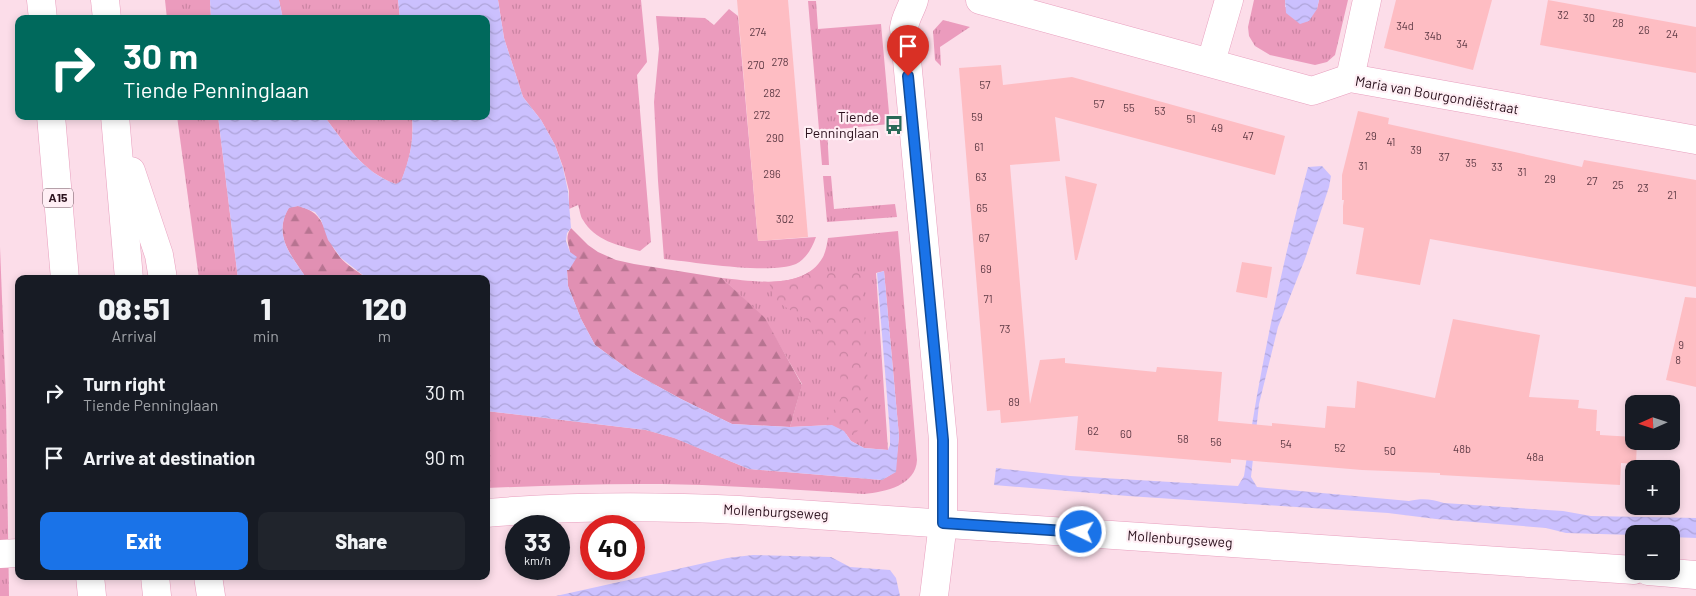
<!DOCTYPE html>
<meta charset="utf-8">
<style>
body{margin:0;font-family:Barlow,sans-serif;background:#20242c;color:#f1f3f6;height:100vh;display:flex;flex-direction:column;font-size:19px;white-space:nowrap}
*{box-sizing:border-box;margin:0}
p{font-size:16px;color:#9ea1a6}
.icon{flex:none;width:28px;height:28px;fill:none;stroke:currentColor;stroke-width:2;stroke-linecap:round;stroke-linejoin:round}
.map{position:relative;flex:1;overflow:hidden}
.panel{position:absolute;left:15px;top:275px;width:475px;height:305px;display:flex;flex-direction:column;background:#171b24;border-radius:10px;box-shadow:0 2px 8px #0003}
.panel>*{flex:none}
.banner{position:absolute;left:15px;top:15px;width:475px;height:105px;border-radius:10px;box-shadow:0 2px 8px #0003;background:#00695c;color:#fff;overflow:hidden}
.needle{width:32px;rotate:267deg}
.buttons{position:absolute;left:1625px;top:395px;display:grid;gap:10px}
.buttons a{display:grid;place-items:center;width:55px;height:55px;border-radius:10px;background:#171b24;box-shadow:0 2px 8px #0003;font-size:25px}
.speed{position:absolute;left:505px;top:515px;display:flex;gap:10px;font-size:25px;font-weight:700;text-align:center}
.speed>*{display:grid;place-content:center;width:65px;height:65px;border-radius:50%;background:#171b24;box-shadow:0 2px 8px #0003;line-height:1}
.speed small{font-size:12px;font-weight:400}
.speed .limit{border:8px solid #d22;background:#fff;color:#111}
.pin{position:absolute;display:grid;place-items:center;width:42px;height:42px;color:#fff;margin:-51px -21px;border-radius:50% 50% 50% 0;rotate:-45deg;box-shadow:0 0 5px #0007}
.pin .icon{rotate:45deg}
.me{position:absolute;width:55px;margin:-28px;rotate:274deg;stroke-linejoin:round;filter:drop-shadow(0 0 4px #0008)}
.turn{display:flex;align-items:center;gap:18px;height:105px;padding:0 25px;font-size:22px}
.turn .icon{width:65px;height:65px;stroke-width:2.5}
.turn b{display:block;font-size:35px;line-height:42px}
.eta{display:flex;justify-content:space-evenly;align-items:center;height:85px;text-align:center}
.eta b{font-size:30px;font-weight:800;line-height:35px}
.action{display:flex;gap:10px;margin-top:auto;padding:10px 25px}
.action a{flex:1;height:58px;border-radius:10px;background:#1a73e8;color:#fff;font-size:20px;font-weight:800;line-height:58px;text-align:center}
.action a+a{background:#20242c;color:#f1f3f6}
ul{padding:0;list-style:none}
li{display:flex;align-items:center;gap:15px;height:65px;padding:0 25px}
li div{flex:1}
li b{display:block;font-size:19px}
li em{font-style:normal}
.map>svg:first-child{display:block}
.grass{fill:url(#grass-tufts)}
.forest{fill:url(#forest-firs)}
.park{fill:url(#park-crowns)}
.water{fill:url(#water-waves)}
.building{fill:#febdc3}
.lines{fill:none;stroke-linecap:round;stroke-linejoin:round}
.street-casing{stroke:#e89fbe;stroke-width:29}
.secondary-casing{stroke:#e89fbe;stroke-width:29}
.highway-casing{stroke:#e89fbe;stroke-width:29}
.street{stroke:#fff;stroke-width:28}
.secondary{stroke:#fff;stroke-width:28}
.highway{stroke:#fff;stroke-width:28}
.route-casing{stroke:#114b97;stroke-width:12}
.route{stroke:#1a73e8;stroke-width:9}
.labels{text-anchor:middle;stroke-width:4.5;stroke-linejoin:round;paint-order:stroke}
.number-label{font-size:11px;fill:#5f3b46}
.shield{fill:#ffeff5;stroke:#6a535d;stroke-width:1}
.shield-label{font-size:12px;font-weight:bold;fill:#2a101c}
.street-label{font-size:14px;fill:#2a101c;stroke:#ffeff5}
.poi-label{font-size:14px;fill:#2a101c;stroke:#ffeff5;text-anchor:end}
</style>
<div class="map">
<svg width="1696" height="596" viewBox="0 0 1696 596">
<defs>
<pattern id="grass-tufts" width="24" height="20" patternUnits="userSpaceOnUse" patternTransform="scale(1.25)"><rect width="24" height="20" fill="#eb9bbd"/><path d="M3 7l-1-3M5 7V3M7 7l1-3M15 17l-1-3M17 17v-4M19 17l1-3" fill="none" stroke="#ca84a2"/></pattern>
<pattern id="forest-firs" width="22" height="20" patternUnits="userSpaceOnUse" patternTransform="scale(1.25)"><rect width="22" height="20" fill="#e190b3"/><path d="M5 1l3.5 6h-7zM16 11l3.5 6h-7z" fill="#b77491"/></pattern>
<pattern id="park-crowns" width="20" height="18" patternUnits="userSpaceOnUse" patternTransform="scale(1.25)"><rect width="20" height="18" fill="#eb9bbd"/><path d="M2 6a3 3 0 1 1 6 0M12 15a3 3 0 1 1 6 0" fill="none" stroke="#ca84a2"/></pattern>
<pattern id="water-waves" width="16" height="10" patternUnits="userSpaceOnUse" patternTransform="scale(1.25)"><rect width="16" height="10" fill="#cbc0fe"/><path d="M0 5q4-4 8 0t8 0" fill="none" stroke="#aea4d9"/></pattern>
</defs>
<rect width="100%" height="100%" fill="#fcdde9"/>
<g class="grass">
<path d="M165 0H210L211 19H167Z"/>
<path d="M279 0H398L400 19H283Z"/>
<path d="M498 0H641L647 62 637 75 651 242 640 251C619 246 594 240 583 220 580 216 580 210 578 205L569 209V191L563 167 555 145 541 120 523 97 504 38Z"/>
<path d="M1254 0H1285V7L1317 9 1319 0H1348L1335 55 1327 62 1315 65 1270 55 1255 46 1249 36 1248 27Z"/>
<path d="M808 1H816L818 29 881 24 890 124 827 130 829 165H822Z"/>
<path d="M729 9 738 16 758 241 816 237C812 248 807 258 796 264 770 275 694 262 664 259L658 181 654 102 659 49 656 16 705 18 714 25Z"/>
<path d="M943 20 970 27 940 47 941 66 935 60 933 31Z"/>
<path d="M177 116H218L238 279H199Z"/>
<path d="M324 116H412C414 141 410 159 401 182L396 184C363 173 344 142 324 116Z"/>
<path d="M823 176H831L834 209 895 204 897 217 827 222Z"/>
<path d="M898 231 917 460C916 485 886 492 864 494 817 491 770 488 723 486 644 482 565 485 486 488V411L646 430 675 438 749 469 882 480 895 472 899 436 884 271 876 273 888 450 864 448 851 441 844 431 832 425 790 427 802 384 764 318 722 278C754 281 804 291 823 257 826 251 827 244 828 238Z"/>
<path d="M0 247 6 400 9 596H0Z"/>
</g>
<g class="forest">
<path d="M298 206C329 213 322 236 340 257 347 266 359 272 368 279H307C292 256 272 236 289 207Z"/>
<path d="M571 228 588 245 598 252 616 260 634 264 722 278 765 318 802 385 790 427 732 424 681 399 632 372 595 345 581 319 568 286 567 270H569C569 264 570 258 570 252 568 242 565 237 571 228Z"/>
</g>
<path class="park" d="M809 272H861L867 351 868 422 853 435 828 431 826 423 841 398 840 363 810 322 774 300 769 282C783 281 797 280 809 272Z"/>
<g class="water">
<path d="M210 0H279L283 19H211Z"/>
<path d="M398 0H498L504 38 523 97 541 120 555 145 563 168 568 191 571 228 567 233 566 241 570 252 577 257 569 270H567L568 286 581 319 595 345 632 372 681 399 732 424 790 427 832 425 844 431 851 441 864 448 888 450 890 445V433L877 273 884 271 899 436 896 472 882 480 749 469 674 438 646 430 486 411V279H368L341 258 328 240 321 220 315 212 298 206 289 208C272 236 292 256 307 279H238L218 116H324C344 142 363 173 396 184L401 181C410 158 414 141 412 116H486V19H400Z"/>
<path d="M1285 0H1319L1317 9 1309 21 1300 24 1286 13Z"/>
<path d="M1322 166 1331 176 1329 187 1305 259 1278 327 1259 404 1251 477 1257 487 1409 501C1422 498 1432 499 1444 503L1563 511 1591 516 1696 518V538L1671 537V534H1634V535L1566 533 1546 528 1436 519 1388 513 1128 496 994 485 996 468 1070 476 1238 486 1244 476C1259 372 1281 268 1308 167Z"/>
<path d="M753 555 831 557 850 567 890 570 896 578 900 596H556L727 558Z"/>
</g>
<g class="building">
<path d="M737 0H788L808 237 758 241Z"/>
<path d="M1396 0H1492L1473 70 1384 48Z"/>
<path d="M1548 0 1696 27V73L1540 45Z"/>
<path d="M1001 65 1003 85 1072 77 1285 136 1275 175 1055 117 1060 161 1010 165 1030 404 1040 360 1065 358V363L1156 372 1157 367 1222 372 1218 421 1272 426V423L1325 428 1327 406 1355 408 1357 381 1435 398 1453 319 1540 335 1529 397 1579 400 1578 408 1597 410 1596 431H1600V435L1634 437V441H1637L1636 464 1621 463 1620 485 1440 475V473L1362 470 1231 459V463L1075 450 1078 416 1001 423 1000 410 987 411 959 68Z"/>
<path d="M1358 111 1389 118 1388 124 1582 167 1584 160 1696 180V287L1430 239 1420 285 1356 274 1364 228 1343 224V206L1344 200H1342V175Z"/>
<path d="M1065 176 1097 184 1077 260H1075Z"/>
<path d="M1242 262 1272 267 1267 298 1236 292Z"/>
<path d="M1685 297 1696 298V387L1666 380Z"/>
</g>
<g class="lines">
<g class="street-casing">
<g id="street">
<path d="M914 0C911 10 905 18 904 28L943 440V523L934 596"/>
<path d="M980 0 1312 91 1350 78 1696 140"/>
<path d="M1211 62 1229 0"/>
<path d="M1350 78 1367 0"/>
</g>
</g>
<g class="secondary-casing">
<g id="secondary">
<path d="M486 513C570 506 655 506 739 510L1634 570"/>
<path d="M0 554 19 553"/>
<path d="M1648 571 1696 575"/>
</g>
</g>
<g class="highway-casing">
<g id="highway">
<path d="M41 0 43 19"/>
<path d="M105 0 107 19"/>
<path d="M51 116 65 279"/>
<path d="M115 116 129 279"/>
<path d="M131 171 159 255 163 279"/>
<path d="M90 576 92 596"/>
<path d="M155 576 157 596"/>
<path d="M208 576 211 596"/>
</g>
</g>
<use href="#street" class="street"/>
<use href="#secondary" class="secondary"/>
<use href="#highway" class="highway"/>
</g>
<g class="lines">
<g class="route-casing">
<path id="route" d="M908 76 943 440V523L1081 532"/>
</g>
<use href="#route" class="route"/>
</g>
<defs>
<g id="bus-bare" transform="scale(1.5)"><path d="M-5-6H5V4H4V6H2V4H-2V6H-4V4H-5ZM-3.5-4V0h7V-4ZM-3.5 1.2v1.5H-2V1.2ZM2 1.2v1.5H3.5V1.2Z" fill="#296a58" stroke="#ffeff5" stroke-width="2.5" paint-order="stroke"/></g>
</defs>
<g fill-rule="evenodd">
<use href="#bus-bare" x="894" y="125"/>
</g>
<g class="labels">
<g class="number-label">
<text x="1563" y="19">32</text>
<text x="1589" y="22">30</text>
<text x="1618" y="27">28</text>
<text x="1405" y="30">34d</text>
<text x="1644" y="34">26</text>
<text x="758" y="36">274</text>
<text x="1672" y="38">24</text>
<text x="1433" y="40">34b</text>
<text x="1462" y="48">34</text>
<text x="780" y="66">278</text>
<text x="756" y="69">270</text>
<text x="985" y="89">57</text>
<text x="772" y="97">282</text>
<text x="1099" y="108">57</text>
<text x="1129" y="112">55</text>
<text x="1160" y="115">53</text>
<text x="762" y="119">272</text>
<text x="977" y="121">59</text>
<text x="1191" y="123">51</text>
<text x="1217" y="132">49</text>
<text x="1248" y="140">47</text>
<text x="1371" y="140">29</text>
<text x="775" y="142">290</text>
<text x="1391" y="146">41</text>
<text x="979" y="151">61</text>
<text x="1416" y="154">39</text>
<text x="1444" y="161">37</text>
<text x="1471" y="167">35</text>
<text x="1363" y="170">31</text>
<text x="1497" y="171">33</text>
<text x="1522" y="176">31</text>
<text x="772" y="178">296</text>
<text x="981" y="181">63</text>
<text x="1550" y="183">29</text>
<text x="1592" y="185">27</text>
<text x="1618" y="189">25</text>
<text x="1643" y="192">23</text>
<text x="1672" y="199">21</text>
<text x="982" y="212">65</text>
<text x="785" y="223">302</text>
<text x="984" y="242">67</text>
<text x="986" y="273">69</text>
<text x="988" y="303">71</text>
<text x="1005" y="333">73</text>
<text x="1681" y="349">9</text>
<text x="1678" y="364">8</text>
<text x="1014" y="406">89</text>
<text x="1093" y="435">62</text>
<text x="1126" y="438">60</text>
<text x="1183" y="443">58</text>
<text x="1216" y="446">56</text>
<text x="1286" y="448">54</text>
<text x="1340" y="452">52</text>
<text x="1462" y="453">48b</text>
<text x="1390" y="455">50</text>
<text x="1535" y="461">48a</text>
</g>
<rect class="shield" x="43" y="188.5" width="30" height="19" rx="4"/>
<g class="shield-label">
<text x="58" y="202">A15</text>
</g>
<g class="street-label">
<text transform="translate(1437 95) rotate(10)" y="5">Maria van Bourgondiëstraat</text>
<text transform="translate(776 512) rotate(3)" y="5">Mollenburgseweg</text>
<text transform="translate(1180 539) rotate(4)" y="5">Mollenburgseweg</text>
</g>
<g class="poi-label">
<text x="879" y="122">Tiende<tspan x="879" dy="16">Penninglaan</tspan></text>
</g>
</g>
</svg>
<div class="buttons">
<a><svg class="needle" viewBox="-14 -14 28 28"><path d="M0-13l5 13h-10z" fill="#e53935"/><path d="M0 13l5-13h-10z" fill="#9ea1a6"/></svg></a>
<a>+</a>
<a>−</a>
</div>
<div class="speed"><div>33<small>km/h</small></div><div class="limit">40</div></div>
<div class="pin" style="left:908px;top:76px;background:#d93025"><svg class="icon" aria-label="arrive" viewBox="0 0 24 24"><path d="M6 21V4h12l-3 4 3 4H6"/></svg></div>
<svg class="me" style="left:1081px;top:532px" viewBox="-20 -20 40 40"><circle r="17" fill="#1a73e8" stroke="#fff" stroke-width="3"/><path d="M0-11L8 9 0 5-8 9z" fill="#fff"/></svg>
<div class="banner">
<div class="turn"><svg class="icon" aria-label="right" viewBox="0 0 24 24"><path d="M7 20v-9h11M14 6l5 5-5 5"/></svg><div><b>30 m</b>Tiende Penninglaan</div></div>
</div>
<section class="panel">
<div class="eta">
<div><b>08:51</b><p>Arrival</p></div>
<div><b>1</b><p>min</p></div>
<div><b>120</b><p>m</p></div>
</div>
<ul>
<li><svg class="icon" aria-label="right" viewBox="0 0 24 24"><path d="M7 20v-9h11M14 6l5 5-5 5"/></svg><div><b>Turn right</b><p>Tiende Penninglaan</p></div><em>30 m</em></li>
<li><svg class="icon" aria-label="arrive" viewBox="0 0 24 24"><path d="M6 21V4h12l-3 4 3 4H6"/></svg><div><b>Arrive at destination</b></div><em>90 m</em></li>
</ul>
<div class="action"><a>Exit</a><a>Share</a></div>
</section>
</div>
